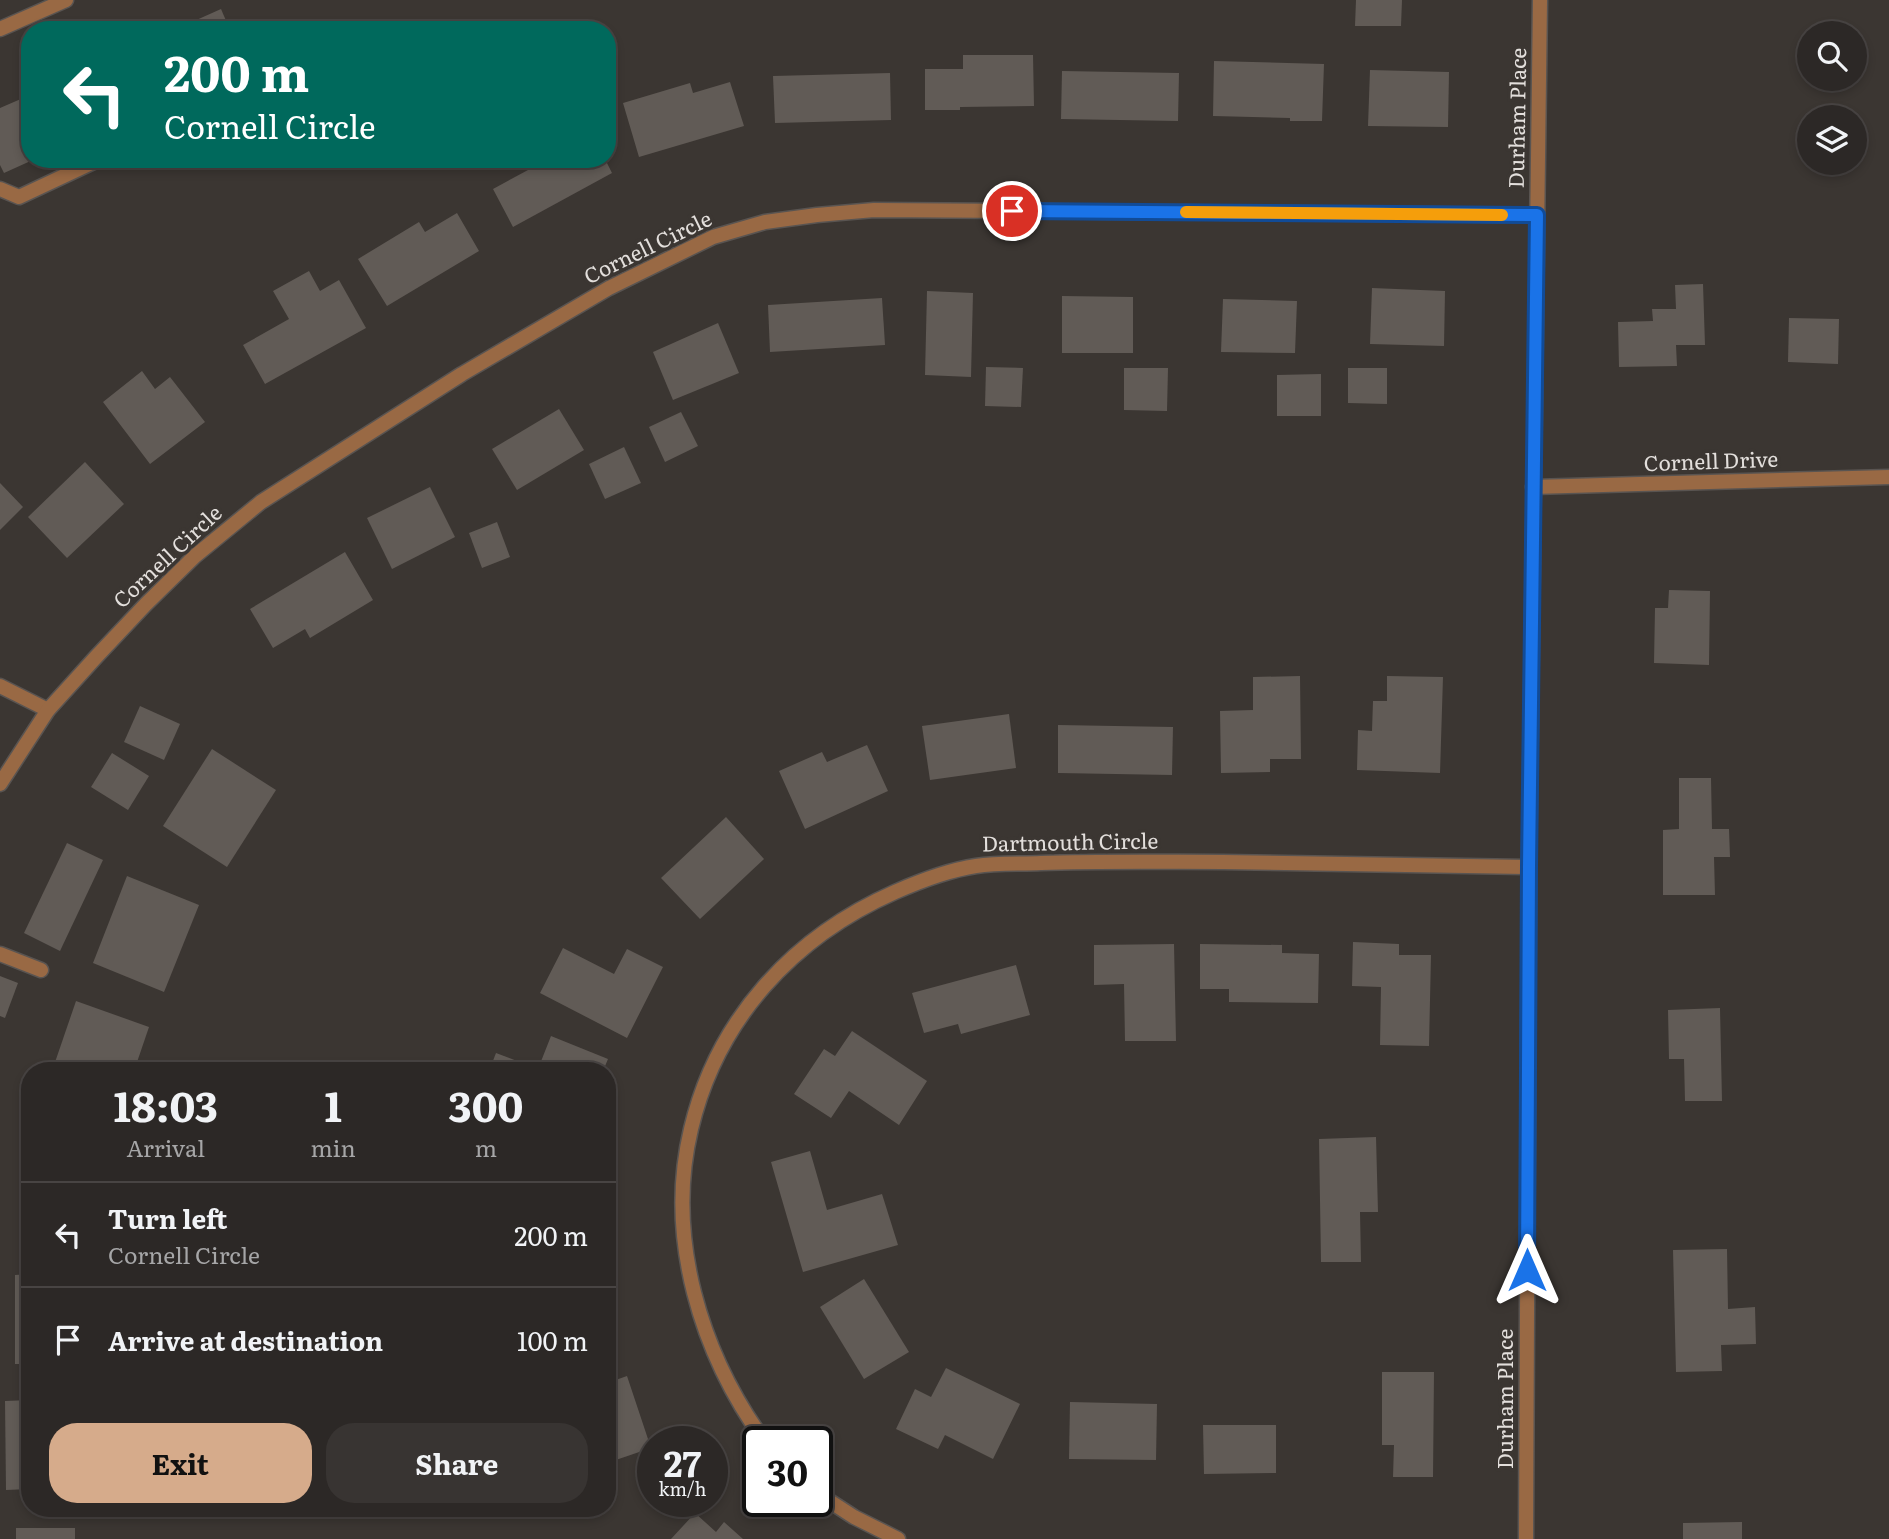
<!DOCTYPE html>
<style>
body{margin:0;font-family:Literata,serif;background:#383432;color:#f1f3f6;height:100vh;display:flex;flex-direction:column;font-size:26px;white-space:nowrap}
*{box-sizing:border-box;margin:0}
p{font-size:23px;color:#a6a6a7}
.icon{flex:none;width:38px;height:38px;fill:none;stroke:currentColor;stroke-width:2;stroke-linecap:round;stroke-linejoin:round}
.map{position:relative;flex:1;overflow:hidden}
.details{position:absolute;left:21px;top:1062px;width:595px;height:455px;display:flex;flex-direction:column;background:#2c2826;border-radius:28px;box-shadow:0 4px 10px #0003,0 0 0 2px #484443}
.details>*{flex:none}
.hud{position:absolute;left:21px;top:21px;width:595px;height:147px;border-radius:28px;box-shadow:0 4px 10px #0003,0 0 0 2px #484443;background:#00695c;color:#fff;overflow:hidden}
.buttons{position:absolute;left:1797px;top:21px;display:grid;gap:14px}
.buttons a{display:grid;place-items:center;width:70px;height:70px;border-radius:50%;background:#2c2826;box-shadow:0 4px 10px #0003,0 0 0 2px #484443;font-size:35px}
.speed{position:absolute;left:637px;top:1426px;display:flex;gap:14px;font-size:35px;font-weight:700;text-align:center}
.speed>*{display:grid;place-content:center;width:91px;height:91px;border-radius:50%;background:#2c2826;box-shadow:0 4px 10px #0003,0 0 0 2px #484443;line-height:1}
.speed small{font-size:18px;font-weight:400}
.speed .limit{border:4px solid #111;border-radius:10px;background:#fff;color:#111}
.pin{position:absolute;display:grid;place-items:center;width:60px;height:60px;color:#fff;margin:-30px;border:4px solid #fff;border-radius:50%;box-shadow:0 2px 7px #0007}
.me{position:absolute;width:77px;margin:-38px;rotate:0deg;stroke-linejoin:round;filter:drop-shadow(0 0 5px #0008)}
.turn{display:flex;align-items:center;gap:24px;height:147px;padding:0 28px;font-size:32px}
.turn .icon{width:91px;height:91px;stroke-width:2.5}
.turn b{display:block;font-size:49px;line-height:60px}
.eta{display:flex;justify-content:space-evenly;align-items:center;height:119px;text-align:center}
.eta b{font-size:42px;font-weight:700;line-height:49px}
.primary-button{display:flex;gap:14px;margin-top:auto;padding:14px 28px}
.primary-button a{flex:1;height:80px;border-radius:28px;background:#d6ab8b;color:#111;font-size:28px;font-weight:700;line-height:80px;text-align:center}
.primary-button a+a{background:#383432;color:#f1f3f6}
ul{padding:0;list-style:none}
li{display:flex;align-items:center;gap:21px;height:105px;padding:0 28px;border-top:2px solid #484443}
li div{flex:1}
li b{display:block;font-size:26px}
li em{font-style:normal}
.map>svg:first-child{display:block}
.building{fill:#615b56}
.lines{fill:none;stroke-linecap:round;stroke-linejoin:round}
.service-casing{stroke:#595451;stroke-width:17}
.minor-casing{stroke:#595451;stroke-width:17}
.service{stroke:#996944;stroke-width:14}
.minor{stroke:#996944;stroke-width:14}
.route-casing{stroke:#114b97;stroke-width:18}
.route{stroke:#1a73e8;stroke-width:12}
.slow{stroke:#f59e0b;stroke-width:12}
.labels{text-anchor:middle;stroke-width:7;stroke-linejoin:round;paint-order:stroke}
.street-label{font-size:21px;fill:#e3dfdc;stroke:#3b3632}
</style>
<div class="map">
<svg width="1889" height="1539" viewBox="0 0 1889 1539">
<rect width="100%" height="100%" fill="#3b3632"/>
<g class="building">
<path d="M1356 0H1402L1401 26H1355Z"/>
<path d="M221 9 230 30H174Z"/>
<path d="M963 55H1033L1034 106 960 107V110H925V69H963Z"/>
<path d="M1214 61 1324 64 1322 121H1290V118L1213 116Z"/>
<path d="M1370 70 1449 72 1448 127 1368 126Z"/>
<path d="M1062 71 1179 73 1178 121 1061 119Z"/>
<path d="M890 73 891 120 775 123 773 76Z"/>
<path d="M730 82 744 126 639 157 623 103 690 83 693 93Z"/>
<path d="M30 95V159H35L4 173 0 165V108Z"/>
<path d="M523 159H605L612 173 513 227 493 189 528 170Z"/>
<path d="M457 213 479 251 387 306 358 259 419 222 425 232Z"/>
<path d="M309 271 320 291 339 280 366 328 265 384 243 345 289 319 273 291Z"/>
<path d="M1703 284 1705 345H1676L1677 366 1619 367 1618 322 1653 321 1652 309H1676L1675 285Z"/>
<path d="M1372 288 1445 291 1444 346 1370 344Z"/>
<path d="M927 291 973 293 971 377 925 375Z"/>
<path d="M1062 296 1133 297V353H1062Z"/>
<path d="M882 298 885 345 770 352 768 305Z"/>
<path d="M1223 299 1297 301 1295 353 1221 352Z"/>
<path d="M1789 318 1839 319 1838 364 1788 362Z"/>
<path d="M718 323 739 373 673 400 653 352Z"/>
<path d="M986 367 1023 368 1021 407 985 406Z"/>
<path d="M1124 368H1168L1167 411 1124 410Z"/>
<path d="M1348 368H1387V404L1348 403Z"/>
<path d="M142 371 155 389 170 377 205 422 150 464 103 402Z"/>
<path d="M1321 374V416H1277V375Z"/>
<path d="M559 409 584 450 517 490 492 449Z"/>
<path d="M681 412 698 446 665 462 649 427Z"/>
<path d="M624 447 641 483 605 499 589 464Z"/>
<path d="M85 462 124 504 67 558 28 517Z"/>
<path d="M0 483 23 507 0 530Z"/>
<path d="M430 487 455 537 392 569 367 518Z"/>
<path d="M497 522 510 557 482 568 469 533Z"/>
<path d="M345 552 373 600 310 638 305 629 273 648 250 609Z"/>
<path d="M1669 590 1710 591 1709 665 1654 663 1655 608H1668Z"/>
<path d="M1300 676 1301 759H1270V772L1221 773 1220 711 1253 710V677Z"/>
<path d="M1387 676 1443 677 1440 773 1357 770 1358 730 1372 731 1373 701H1387Z"/>
<path d="M140 706 180 724 164 760 124 742Z"/>
<path d="M1009 714 1016 768 930 780 922 726Z"/>
<path d="M1058 725 1173 727 1172 775 1058 773Z"/>
<path d="M867 745 888 791 805 829 779 771 822 752 827 762Z"/>
<path d="M212 749 276 790 227 867 163 826Z"/>
<path d="M112 753 149 776 128 810 91 787Z"/>
<path d="M1679 778H1711L1712 829H1729L1730 857H1714L1715 895H1663V830L1679 829Z"/>
<path d="M726 817 764 859 700 919 661 878Z"/>
<path d="M67 843 103 860 60 951 24 933Z"/>
<path d="M127 876 199 905 164 992 93 963Z"/>
<path d="M1353 942 1399 944V955H1431L1429 1046 1380 1045 1381 987 1352 986Z"/>
<path d="M1174 944 1176 1041H1125L1124 984 1094 985V945Z"/>
<path d="M1200 944 1282 945V953L1319 954 1318 1003 1229 1002V989H1200Z"/>
<path d="M563 948 614 974 627 949 663 967 627 1038 540 993Z"/>
<path d="M1016 965 1030 1015 961 1034 958 1024 924 1033 912 993Z"/>
<path d="M0 976 18 983 5 1018 0 1016Z"/>
<path d="M76 1001 149 1027 134 1071H52Z"/>
<path d="M1720 1008 1722 1101H1685L1684 1059H1669L1668 1010Z"/>
<path d="M852 1031 927 1081 899 1125 849 1091 831 1118 794 1094 824 1049 835 1056Z"/>
<path d="M551 1036 608 1059 603 1071H489L496 1053 538 1069Z"/>
<path d="M1376 1137 1378 1212H1360L1361 1262H1321L1319 1139Z"/>
<path d="M810 1151 827 1210 882 1194 898 1245 803 1272 771 1162Z"/>
<path d="M28 1181H30V1225L24 1224Z"/>
<path d="M1727 1249 1728 1309 1755 1307 1756 1344 1721 1345 1722 1371 1676 1372 1673 1250Z"/>
<path d="M30 1274V1364H15V1275Z"/>
<path d="M864 1279 909 1352 864 1379 820 1307Z"/>
<path d="M946 1368 1020 1404 993 1459 945 1435 938 1449 896 1429 915 1389 931 1397Z"/>
<path d="M1382 1372H1434L1433 1477H1393L1394 1445H1382Z"/>
<path d="M627 1376 651 1448 607 1463V1383Z"/>
<path d="M30 1400V1489L6 1490 5 1401Z"/>
<path d="M1070 1402 1157 1404 1156 1460 1069 1459Z"/>
<path d="M1203 1425H1276V1473L1204 1474Z"/>
<path d="M695 1513 716 1532 724 1522 743 1539H671Z"/>
<path d="M1742 1522V1539H1683V1523Z"/>
<rect x="16" y="1528" width="59" height="11"/>
</g>
<g class="lines">
<g class="service-casing">
<g id="service">
<path d="M0 29 66 0"/>
<path d="M0 189 19 197 100 159"/>
<path d="M0 686 48 710"/>
<path d="M0 954 41 970"/>
</g>
</g>
<g class="minor-casing">
<g id="minor">
<path d="M1533 487 1889 477"/>
<path d="M0 784 48 710 96 657 146 604 195 556 261 502 462 374 609 288 713 237 765 222 817 215 874 210 1537 215"/>
<path d="M765 1442C701 1354 665 1238 691 1129 717 1019 793 937 895 892 920 881 949 870 976 866 997 863 1019 864 1041 863 1102 861 1162 862 1223 862 1325 864 1427 865 1529 867"/>
<path d="M817 1493 854 1517 898 1539"/>
<path d="M1526 1539 1529 867 1540 0"/>
</g>
</g>
<use href="#service" class="service"/>
<use href="#minor" class="minor"/>
</g>
<g class="lines">
<g class="route-casing">
<path id="route" d="M1012 211 1537 215 1529 867 1527 1270"/>
</g>
<use href="#route" class="route"/>
<path class="slow" d="M1186 212 1502 215"/>
</g>
<g class="labels">
<g class="street-label">
<text transform="translate(1518 118) rotate(-89)" y="7">Durham Place</text>
<text transform="translate(648 248) rotate(-26)" y="7">Cornell Circle</text>
<text transform="translate(1711 462) rotate(-2)" y="7">Cornell Drive</text>
<text transform="translate(168 557) rotate(-43)" y="7">Cornell Circle</text>
<text transform="translate(1070 843) rotate(-1)" y="7">Dartmouth Circle</text>
<text transform="translate(1506 1399) rotate(-90)" y="7">Durham Place</text>
</g>
</g>
</svg>
<div class="buttons">
<a><svg class="icon" aria-label="search" viewBox="0 0 24 24"><circle cx="10" cy="10" r="6"/><path d="M15 15l6 6"/></svg></a>
<a><svg class="icon" aria-label="layers" viewBox="0 0 24 24"><path d="M12 4l9 5-9 5-9-5zM3 14l9 5 9-5"/></svg></a>
</div>
<div class="speed"><div>27<small>km/h</small></div><div class="limit">30</div></div>
<div class="pin" style="left:1012px;top:211px;background:#d93025"><svg class="icon" aria-label="arrive" viewBox="0 0 24 24"><path d="M6 21V4h12l-3 4 3 4H6"/></svg></div>
<svg class="me" style="left:1527px;top:1270px" viewBox="-20 -20 40 40"><path d="M0-17L14 15 0 8-14 15z" fill="#1a73e8" stroke="#fff" stroke-width="4"/></svg>
<div class="hud">
<div class="turn"><svg class="icon" aria-label="left" viewBox="0 0 24 24"><path d="M17 20v-9H6M10 6l-5 5 5 5"/></svg><div><b>200 m</b>Cornell Circle</div></div>
</div>
<section class="details">
<div class="eta">
<div><b>18:03</b><p>Arrival</p></div>
<div><b>1</b><p>min</p></div>
<div><b>300</b><p>m</p></div>
</div>
<ul>
<li><svg class="icon" aria-label="left" viewBox="0 0 24 24"><path d="M17 20v-9H6M10 6l-5 5 5 5"/></svg><div><b>Turn left</b><p>Cornell Circle</p></div><em>200 m</em></li>
<li><svg class="icon" aria-label="arrive" viewBox="0 0 24 24"><path d="M6 21V4h12l-3 4 3 4H6"/></svg><div><b>Arrive at destination</b></div><em>100 m</em></li>
</ul>
<div class="primary-button"><a>Exit</a><a>Share</a></div>
</section>
</div>
